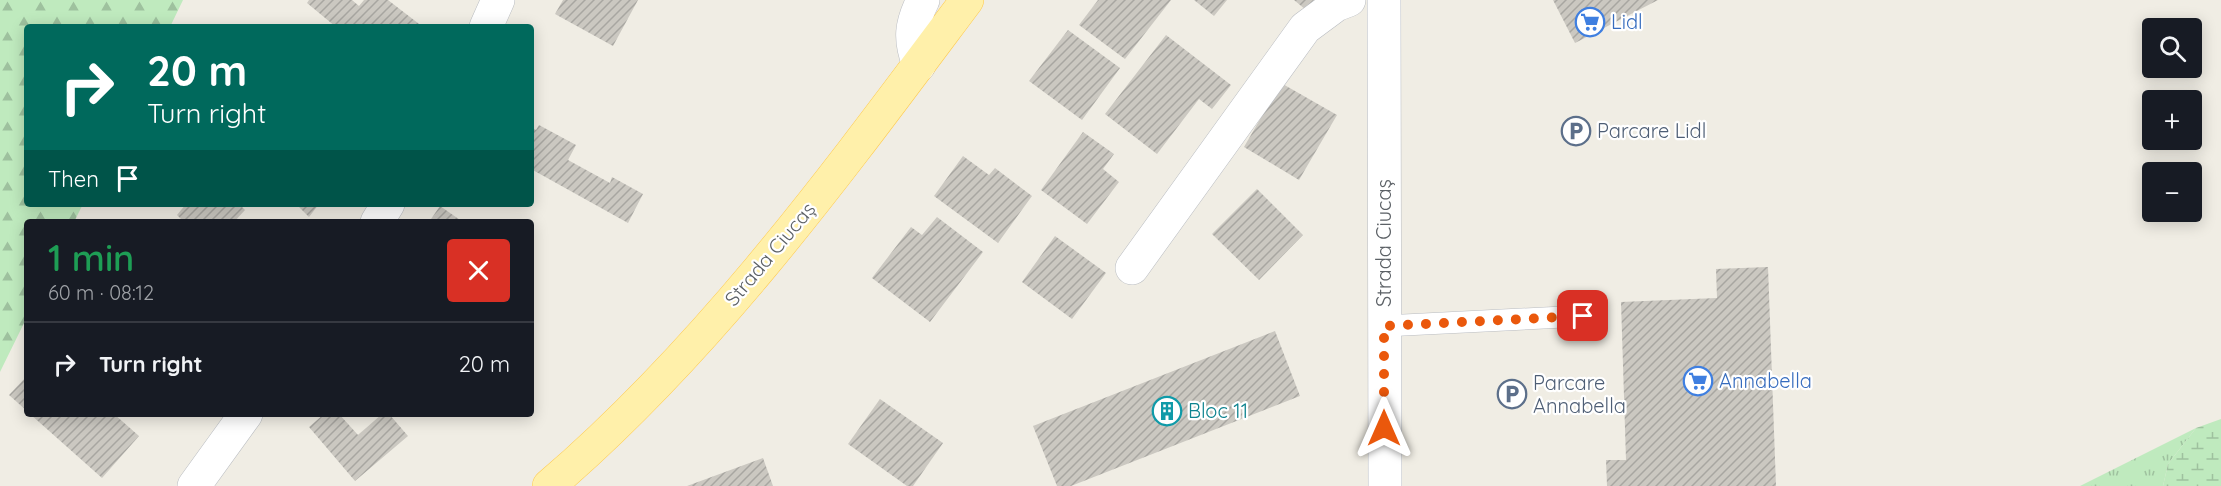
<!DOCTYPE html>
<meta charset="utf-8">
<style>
body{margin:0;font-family:Quicksand,sans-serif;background:#242831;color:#f1f3f6;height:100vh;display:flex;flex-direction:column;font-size:22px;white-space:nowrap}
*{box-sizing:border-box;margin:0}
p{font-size:20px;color:#9ea1a6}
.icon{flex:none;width:33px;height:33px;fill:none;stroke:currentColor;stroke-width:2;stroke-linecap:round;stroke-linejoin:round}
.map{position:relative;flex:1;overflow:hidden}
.drawer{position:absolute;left:24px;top:219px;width:510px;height:198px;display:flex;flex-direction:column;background:#171b24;border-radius:6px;box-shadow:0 3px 15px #0003}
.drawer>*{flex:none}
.hud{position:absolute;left:24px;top:24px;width:510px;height:183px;border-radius:6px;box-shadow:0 3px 15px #0003;background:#00695c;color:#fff;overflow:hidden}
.buttons{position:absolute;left:2142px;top:18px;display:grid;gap:12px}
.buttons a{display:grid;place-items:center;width:60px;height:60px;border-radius:6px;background:#171b24;box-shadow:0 3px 15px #0003;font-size:30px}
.pin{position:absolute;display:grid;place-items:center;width:51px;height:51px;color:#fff;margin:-26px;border-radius:12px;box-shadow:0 3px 9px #0006}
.me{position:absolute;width:66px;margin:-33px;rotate:0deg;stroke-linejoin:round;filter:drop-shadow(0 0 4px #0008)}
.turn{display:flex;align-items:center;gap:21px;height:126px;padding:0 24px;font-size:27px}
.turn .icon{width:78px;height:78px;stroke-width:2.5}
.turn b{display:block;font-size:42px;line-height:51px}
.then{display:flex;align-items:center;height:57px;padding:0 24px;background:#0003;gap:12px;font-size:22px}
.round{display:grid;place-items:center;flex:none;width:63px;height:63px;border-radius:6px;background:#242831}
.headline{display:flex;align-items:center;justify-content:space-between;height:102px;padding:0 24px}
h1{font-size:36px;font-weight:600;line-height:45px;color:#1e9e55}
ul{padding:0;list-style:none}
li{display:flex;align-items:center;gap:18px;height:84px;padding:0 24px;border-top:2px solid #363941}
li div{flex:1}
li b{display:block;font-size:22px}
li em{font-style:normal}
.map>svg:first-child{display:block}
.grass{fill:url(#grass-tufts)}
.forest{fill:url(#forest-firs)}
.wetland{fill:url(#wetland-marsh)}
.building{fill:url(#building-hatch)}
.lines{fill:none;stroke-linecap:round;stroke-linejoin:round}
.lane-casing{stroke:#b9bcc1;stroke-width:22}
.street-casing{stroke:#b9bcc1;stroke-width:34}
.secondary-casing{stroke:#b7bbc2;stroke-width:34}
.primary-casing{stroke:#ffca4e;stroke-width:34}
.lane{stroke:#fff;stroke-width:21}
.street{stroke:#fff;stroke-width:33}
.secondary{stroke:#fff;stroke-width:33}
.primary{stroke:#fff0aa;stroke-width:33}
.route{stroke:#ea580c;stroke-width:10;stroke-dasharray:0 18}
.labels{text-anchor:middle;stroke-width:4.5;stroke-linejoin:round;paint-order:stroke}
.shop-label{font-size:20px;fill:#366cbe;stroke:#fff;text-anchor:start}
.service-label{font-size:20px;fill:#4e5e75;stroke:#fff;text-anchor:start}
.street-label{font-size:20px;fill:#5c6166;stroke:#fff}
.culture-label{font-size:20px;fill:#0d838f;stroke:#fff;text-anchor:start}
</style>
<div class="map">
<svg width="2221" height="486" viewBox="0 0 2221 486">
<defs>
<pattern id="grass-tufts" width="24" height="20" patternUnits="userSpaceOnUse" patternTransform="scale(1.5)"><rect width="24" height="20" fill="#bfeabe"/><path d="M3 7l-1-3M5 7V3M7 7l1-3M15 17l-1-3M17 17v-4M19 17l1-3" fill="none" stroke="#9ec19e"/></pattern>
<pattern id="forest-firs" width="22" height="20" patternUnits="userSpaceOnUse" patternTransform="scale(1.5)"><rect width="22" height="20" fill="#bfeabe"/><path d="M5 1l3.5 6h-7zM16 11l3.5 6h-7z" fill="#9ec19e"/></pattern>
<pattern id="wetland-marsh" width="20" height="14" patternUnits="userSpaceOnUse" patternTransform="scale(1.5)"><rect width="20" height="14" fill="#bfeabe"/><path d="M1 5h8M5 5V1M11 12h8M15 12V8" fill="none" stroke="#9ec19e"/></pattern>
<pattern id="building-hatch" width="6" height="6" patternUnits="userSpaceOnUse" patternTransform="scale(1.5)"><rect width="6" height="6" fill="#cbc8c1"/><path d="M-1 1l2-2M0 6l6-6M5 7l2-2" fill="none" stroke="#a8a6a1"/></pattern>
</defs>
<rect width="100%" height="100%" fill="#f0ede4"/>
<path class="grass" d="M2196 428 2168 464 2163 486H2080Z"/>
<path class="forest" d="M0 0H183L170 27H27V204H83L74 222H27V317L0 372Z"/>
<path class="wetland" d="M2221 419V486H2163L2168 464 2196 428Z"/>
<g class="building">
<path d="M309 0H352L359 6 364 0H388L423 27H336L307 3Z"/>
<path d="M563 0H638L613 46 555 14Z"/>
<path d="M1098 0H1171L1125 59 1079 25Z"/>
<path d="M1194 0H1227L1214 16Z"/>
<path d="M1294 0H1314L1306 10Z"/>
<path d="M1553 0H1658L1575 43Z"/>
<path d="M1068 30 1120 68 1082 120 1029 81Z"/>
<path d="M1166 35 1231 85 1212 109 1199 99 1157 154 1105 114Z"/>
<path d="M1281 83 1337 115 1299 180 1244 147Z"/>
<path d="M539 125 576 145 568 160 610 183 612 177 643 194 628 223 531 169V127L536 130Z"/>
<path d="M1083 132 1114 154 1103 169 1119 182 1087 224 1041 190Z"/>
<path d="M963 156 989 175 995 168 1032 196 998 243 934 196Z"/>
<path d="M1257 189 1303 235 1259 280 1212 234Z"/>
<path d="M186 204H239L245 210 234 222H184L177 215Z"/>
<path d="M296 204H319L309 217Z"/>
<path d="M440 206 463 222H429Z"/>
<path d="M937 217 983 252 930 322 872 278 911 227 922 235Z"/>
<path d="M1055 236 1106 273 1072 319 1022 282Z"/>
<path d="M1768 267 1776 486H1607L1606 460H1626L1621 302 1717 298 1716 269Z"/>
<path d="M1275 331 1300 396 1071 486H1057L1033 426Z"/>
<path d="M27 376V411L9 395Z"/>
<path d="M880 399 943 443 913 486H907L848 444Z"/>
<path d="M30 414H114L139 436 102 478Z"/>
<path d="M324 414H339L358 435 382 414H389L408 436 355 481 309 427Z"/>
<path d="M763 458 773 486H687Z"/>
</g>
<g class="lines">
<g class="lane-casing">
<path id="lane" d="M1384 326 1583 316"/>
</g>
<g class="street-casing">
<g id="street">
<path d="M486 27 498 0"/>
<path d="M919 65C909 39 911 24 923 0"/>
<path d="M377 222 388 204"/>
<path d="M1132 268 1305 28 1336 5 1349 0"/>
<path d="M194 486 246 414"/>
</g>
</g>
<g class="secondary-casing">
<path id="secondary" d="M1384 0 1385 486"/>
</g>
<g class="primary-casing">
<path id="primary" d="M549 486C712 346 839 171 967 0"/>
</g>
<use href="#lane" class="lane"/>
<use href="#street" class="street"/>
<use href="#secondary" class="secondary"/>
<use href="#primary" class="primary"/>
</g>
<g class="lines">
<path class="route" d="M1384 428V326L1583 316"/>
</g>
<defs>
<g id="supermarket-ring" transform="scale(1.5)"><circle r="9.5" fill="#fff" stroke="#3f7fe0" stroke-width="1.5"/><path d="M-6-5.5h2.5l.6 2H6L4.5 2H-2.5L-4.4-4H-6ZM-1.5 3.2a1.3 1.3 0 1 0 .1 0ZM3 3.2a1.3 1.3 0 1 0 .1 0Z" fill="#3f7fe0"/></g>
<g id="parking-ring" transform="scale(1.5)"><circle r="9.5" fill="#fff" stroke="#5c6f8a" stroke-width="1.5"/><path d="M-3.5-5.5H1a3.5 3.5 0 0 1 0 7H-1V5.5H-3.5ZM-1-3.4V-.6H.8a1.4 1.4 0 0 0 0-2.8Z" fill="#5c6f8a"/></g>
<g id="building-ring" transform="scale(1.5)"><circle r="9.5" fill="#fff" stroke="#0f9aa8" stroke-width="1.5"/><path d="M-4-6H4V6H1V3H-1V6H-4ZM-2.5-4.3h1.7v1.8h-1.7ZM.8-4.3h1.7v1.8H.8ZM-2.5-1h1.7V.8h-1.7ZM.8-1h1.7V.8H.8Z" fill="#0f9aa8"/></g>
</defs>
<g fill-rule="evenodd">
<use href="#supermarket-ring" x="1590" y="22"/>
<use href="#parking-ring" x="1576" y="131"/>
<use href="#supermarket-ring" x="1698" y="381"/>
<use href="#parking-ring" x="1512" y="394"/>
<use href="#building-ring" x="1167" y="411"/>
</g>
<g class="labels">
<g class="shop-label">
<text x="1611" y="29">Lidl</text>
<text x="1719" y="388">Annabella</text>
</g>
<g class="service-label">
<text x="1597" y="138">Parcare Lidl</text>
<text x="1533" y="390">Parcare<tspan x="1533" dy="23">Annabella</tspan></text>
</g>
<g class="street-label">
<text transform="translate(1384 243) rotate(-90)" y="7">Strada Ciucaș</text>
<text transform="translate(770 254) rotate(-50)" y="7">Strada Ciucaș</text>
</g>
<g class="culture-label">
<text x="1188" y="418">Bloc 11</text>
</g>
</g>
</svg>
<div class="buttons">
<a><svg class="icon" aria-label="search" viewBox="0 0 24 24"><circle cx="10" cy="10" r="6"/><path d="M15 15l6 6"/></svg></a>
<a>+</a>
<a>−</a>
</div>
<div class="pin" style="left:1583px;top:316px;background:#d93025"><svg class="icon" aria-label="arrive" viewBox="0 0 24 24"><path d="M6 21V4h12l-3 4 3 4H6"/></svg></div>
<svg class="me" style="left:1384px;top:428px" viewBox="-20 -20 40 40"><path d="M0-17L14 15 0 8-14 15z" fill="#ea580c" stroke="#fff" stroke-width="4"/></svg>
<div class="hud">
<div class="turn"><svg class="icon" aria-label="right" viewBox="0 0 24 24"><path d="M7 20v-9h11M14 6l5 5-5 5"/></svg><div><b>20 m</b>Turn right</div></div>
<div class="then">Then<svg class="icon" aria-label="arrive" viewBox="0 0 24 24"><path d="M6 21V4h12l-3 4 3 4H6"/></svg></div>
</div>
<section class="drawer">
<div class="headline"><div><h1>1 min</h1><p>60 m · 08:12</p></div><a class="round" style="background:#d93025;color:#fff"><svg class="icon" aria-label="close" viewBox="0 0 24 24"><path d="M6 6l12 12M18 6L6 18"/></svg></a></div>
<ul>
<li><svg class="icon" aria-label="right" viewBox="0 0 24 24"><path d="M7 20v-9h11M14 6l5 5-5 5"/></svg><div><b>Turn right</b></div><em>20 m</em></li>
</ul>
</section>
</div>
